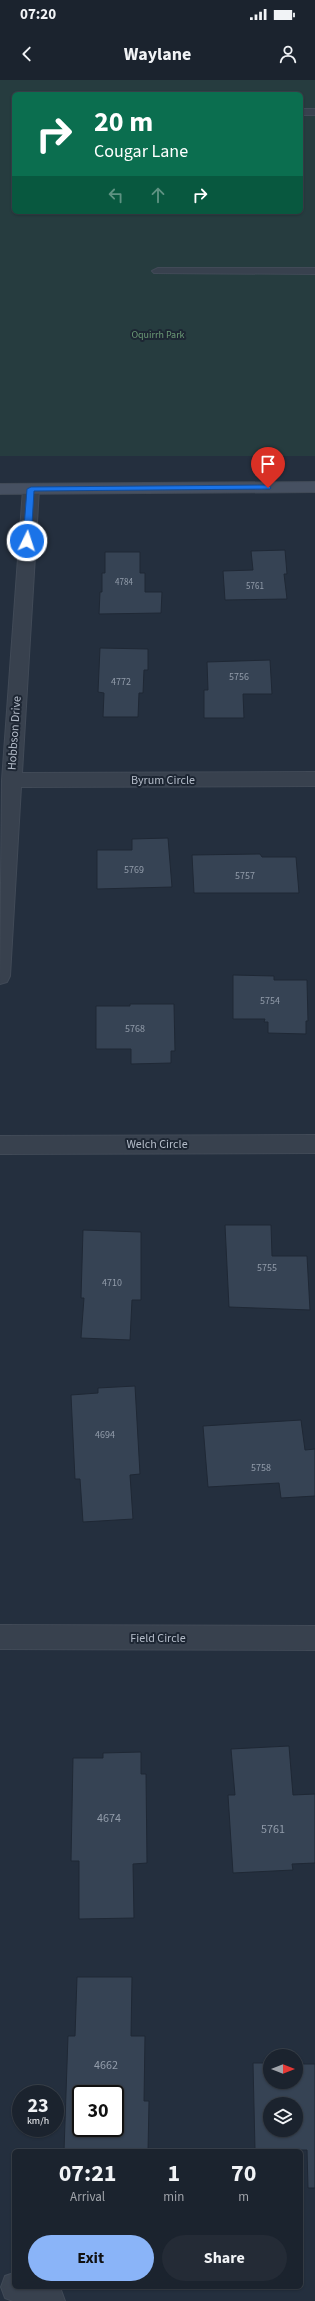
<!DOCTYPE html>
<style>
body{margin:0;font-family:"Source Sans 3",sans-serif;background:#242b36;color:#f1f3f6;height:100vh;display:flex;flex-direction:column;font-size:15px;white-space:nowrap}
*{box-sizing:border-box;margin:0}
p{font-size:13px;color:#a0a4aa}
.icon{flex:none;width:22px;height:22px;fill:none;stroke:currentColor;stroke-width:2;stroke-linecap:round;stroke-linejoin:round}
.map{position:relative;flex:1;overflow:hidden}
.drawer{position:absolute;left:12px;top:2069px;width:291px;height:140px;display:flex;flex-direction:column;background:#1b232e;border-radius:6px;box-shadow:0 1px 3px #0004,0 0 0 1px #39404a}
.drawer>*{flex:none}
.top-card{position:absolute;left:12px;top:12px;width:291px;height:122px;border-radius:6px;box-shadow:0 1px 3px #0004,0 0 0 1px #39404a;background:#0b6e4f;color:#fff;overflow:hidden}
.needle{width:26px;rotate:90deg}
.controls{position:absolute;left:263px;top:1969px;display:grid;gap:8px}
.controls a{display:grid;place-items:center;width:40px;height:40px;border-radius:50%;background:#1b232e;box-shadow:0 1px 3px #0004,0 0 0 1px #39404a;font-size:20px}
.speed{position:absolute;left:12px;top:2005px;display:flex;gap:8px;font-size:20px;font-weight:700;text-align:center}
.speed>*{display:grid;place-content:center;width:52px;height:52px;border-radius:50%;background:#1b232e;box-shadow:0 1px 3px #0004,0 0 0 1px #39404a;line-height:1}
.speed small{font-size:10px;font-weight:400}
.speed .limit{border:2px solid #111;border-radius:6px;background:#fff;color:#111}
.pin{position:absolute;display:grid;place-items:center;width:34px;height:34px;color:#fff;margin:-41px -17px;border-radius:50% 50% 50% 0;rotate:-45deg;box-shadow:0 0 4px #0007}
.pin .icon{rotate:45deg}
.me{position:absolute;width:44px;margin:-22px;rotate:4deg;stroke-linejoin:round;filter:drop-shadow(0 0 3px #0008)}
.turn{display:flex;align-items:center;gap:14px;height:84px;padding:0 16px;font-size:18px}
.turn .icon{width:52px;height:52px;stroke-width:2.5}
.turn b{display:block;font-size:28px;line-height:34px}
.lanes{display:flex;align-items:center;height:38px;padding:0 16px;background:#0003;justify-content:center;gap:20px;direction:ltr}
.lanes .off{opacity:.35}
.eta{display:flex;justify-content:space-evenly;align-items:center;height:68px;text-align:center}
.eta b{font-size:24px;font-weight:700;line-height:28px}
.action{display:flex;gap:8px;margin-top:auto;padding:8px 16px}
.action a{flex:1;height:46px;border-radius:24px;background:#8ab4f8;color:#111;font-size:16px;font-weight:700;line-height:46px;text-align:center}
.action a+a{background:#242b36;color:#f1f3f6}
.status{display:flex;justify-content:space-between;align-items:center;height:28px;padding:0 20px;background:#1b232e;direction:ltr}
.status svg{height:11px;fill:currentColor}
header{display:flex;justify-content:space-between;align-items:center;height:52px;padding:0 16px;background:#1b232e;font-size:18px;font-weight:700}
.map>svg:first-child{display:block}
.green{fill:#263c3f;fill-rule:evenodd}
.building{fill:#364354;stroke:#1f2835;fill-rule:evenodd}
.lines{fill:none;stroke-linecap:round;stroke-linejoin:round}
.lane-casing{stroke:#414a57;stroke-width:2}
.street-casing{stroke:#414a57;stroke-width:2}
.secondary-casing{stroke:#414a57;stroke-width:2}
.lane{fill:#38414e;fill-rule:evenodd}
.street{fill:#38414e;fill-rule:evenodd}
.secondary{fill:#465061;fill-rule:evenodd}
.route{fill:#1a73e8;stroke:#114b97}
.labels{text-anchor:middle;stroke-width:4;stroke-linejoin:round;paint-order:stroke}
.far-number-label{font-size:9px;fill:#929caa}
.far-park-label{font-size:10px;fill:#6b9a76;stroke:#1d2633}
.number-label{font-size:10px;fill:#929caa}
.street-label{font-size:12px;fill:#b4bcc9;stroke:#1d2633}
.near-number-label{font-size:12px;fill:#929caa}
</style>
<div class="status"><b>07:20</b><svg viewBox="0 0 49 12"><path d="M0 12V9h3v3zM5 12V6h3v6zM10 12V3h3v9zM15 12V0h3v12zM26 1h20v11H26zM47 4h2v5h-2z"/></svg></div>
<header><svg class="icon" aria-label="back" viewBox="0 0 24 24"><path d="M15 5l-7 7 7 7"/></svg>Waylane<svg class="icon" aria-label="person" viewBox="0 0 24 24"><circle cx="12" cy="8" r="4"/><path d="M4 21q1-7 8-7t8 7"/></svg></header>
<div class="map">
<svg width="315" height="2221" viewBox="0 0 315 2221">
<rect width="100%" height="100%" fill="#242f3e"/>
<path class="green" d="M0 0H315V376H0ZM14 14H301V132H14Z"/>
<g class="building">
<path d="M285 470 287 494H284L287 519 225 520 223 491 253 490 251 471Z"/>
<path d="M105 472H140V493H145V512H162L161 533 99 534 100 512H102V493H105Z"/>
<path d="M100 568 148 569V590H144L143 613H139L138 637H103L104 613 98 612Z"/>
<path d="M270 580 272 614H243L244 638H204V610H208L207 582Z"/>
<path d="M168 758 172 807 97 809V770H132V759Z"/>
<path d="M260 774 262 777H296L299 813H194L192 775Z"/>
<path d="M233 895 274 896V900H307L308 941H306V954L268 953V942H264L265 939H233Z"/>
<path d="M130 924H174L175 971H171V983L131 984V969H96V926H130Z"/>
<path d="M225 1145H271L272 1176H307L310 1230 229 1227Z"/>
<path d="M83 1150 141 1152V1220H132L130 1260 81 1258 84 1218H81Z"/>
<path d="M135 1306 140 1394 130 1395 133 1439 83 1442 80 1399H75L71 1315 98 1313V1308Z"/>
<path d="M301 1340 305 1370 315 1369V1416L281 1418 279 1403 208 1407 203 1346Z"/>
<path d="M289 1666 293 1715 315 1714V1783L292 1784 293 1790 233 1793 228 1715H235L231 1669Z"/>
<path d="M141 1672V1694H146L147 1783 133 1784 134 1838 79 1839V1781H71L73 1678H103V1673Z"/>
<path d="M77 1897H132L131 1956H145L144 2021H149L148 2071H64L68 1956H75ZM81 2014H115V2048H81Z"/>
<path d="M253 1983H270V2002H296V1984H315V2108H308L307 2070H255ZM270 2024H296V2050H270Z"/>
</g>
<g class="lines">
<g class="lane-casing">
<g id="lane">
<rect x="301" y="29" width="14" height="6"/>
<path d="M158 188H315V194L154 193 152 191Z"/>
</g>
</g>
<g class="street-casing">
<g id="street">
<path d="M31 404 37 405 39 409 22 693 315 692V706L21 707 10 896 7 902 0 904 2 700 23 409 25 405Z"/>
<path d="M315 1055V1073L0 1074V1056Z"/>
<path d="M0 1545 315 1546V1570L0 1569Z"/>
<path d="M14 2193V2207H53L61 2210 65 2221H13L5 2218 1 2207 5 2196Z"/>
</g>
</g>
<g class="secondary-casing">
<path id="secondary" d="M315 402V412L0 414V404Z"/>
</g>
<use href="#lane" class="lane"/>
<use href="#street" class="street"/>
<use href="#secondary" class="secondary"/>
</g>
<path class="route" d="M268 405 271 408 270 409 34 411 31 461 27 464 23 461 27 409 31 407Z"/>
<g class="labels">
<g class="far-number-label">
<text x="124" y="505">4784</text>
<text x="255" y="509">5761</text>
</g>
<g class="far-park-label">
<text x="158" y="258">Oquirrh Park</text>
</g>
<g class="number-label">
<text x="239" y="600">5756</text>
<text x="121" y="605">4772</text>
<text x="134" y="793">5769</text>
<text x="245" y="799">5757</text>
<text x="270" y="924">5754</text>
<text x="135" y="952">5768</text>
<text x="267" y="1191">5755</text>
<text x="112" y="1206">4710</text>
<text x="105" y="1358">4694</text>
<text x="261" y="1391">5758</text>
</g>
<g class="street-label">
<text transform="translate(14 653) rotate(-86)" y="4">Hobbson Drive</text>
<text x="163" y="704">Byrum Circle</text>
<text x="157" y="1068">Welch Circle</text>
<text x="158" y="1562">Field Circle</text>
</g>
<g class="near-number-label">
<text x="109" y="1742">4674</text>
<text x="273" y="1753">5761</text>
<text x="106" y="1989">4662</text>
</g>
</g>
</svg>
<div class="controls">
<a><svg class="needle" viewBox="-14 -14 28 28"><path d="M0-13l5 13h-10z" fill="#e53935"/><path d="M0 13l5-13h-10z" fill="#a0a4aa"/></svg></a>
<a><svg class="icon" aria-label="layers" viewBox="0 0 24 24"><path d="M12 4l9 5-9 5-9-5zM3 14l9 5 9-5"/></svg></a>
</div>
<div class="speed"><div>23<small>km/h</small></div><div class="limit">30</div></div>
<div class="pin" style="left:268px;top:408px;background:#d93025"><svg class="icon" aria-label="arrive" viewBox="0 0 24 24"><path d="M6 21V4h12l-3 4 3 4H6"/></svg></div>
<svg class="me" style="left:27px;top:461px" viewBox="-20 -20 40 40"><circle r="17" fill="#1a73e8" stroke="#fff" stroke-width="3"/><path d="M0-11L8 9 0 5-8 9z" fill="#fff"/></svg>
<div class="top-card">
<div class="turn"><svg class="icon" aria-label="right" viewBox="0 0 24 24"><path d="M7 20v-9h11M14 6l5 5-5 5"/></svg><div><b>20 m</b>Cougar Lane</div></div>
<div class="lanes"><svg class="icon off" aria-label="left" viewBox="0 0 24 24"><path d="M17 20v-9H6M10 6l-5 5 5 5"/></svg><svg class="icon off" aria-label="ahead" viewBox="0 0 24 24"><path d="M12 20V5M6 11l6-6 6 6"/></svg><svg class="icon" aria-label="right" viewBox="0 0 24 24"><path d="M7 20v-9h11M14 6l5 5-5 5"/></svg></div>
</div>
<section class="drawer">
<div class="eta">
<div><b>07:21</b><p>Arrival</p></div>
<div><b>1</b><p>min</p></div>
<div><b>70</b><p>m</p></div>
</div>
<div class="action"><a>Exit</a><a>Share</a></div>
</section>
</div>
